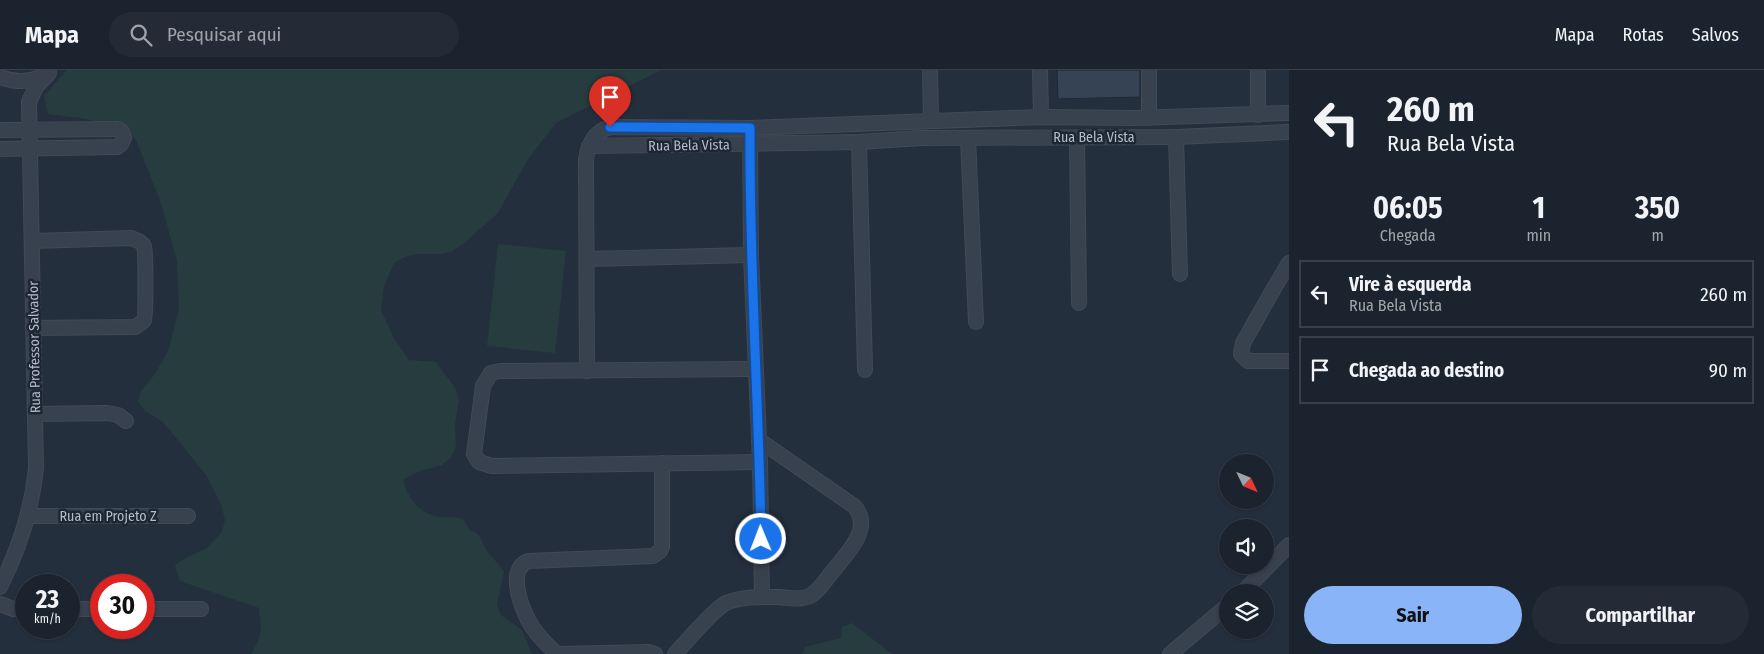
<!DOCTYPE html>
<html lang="pt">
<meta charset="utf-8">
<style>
body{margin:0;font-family:"Fira Sans Condensed",sans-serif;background:#242b36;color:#f1f3f6;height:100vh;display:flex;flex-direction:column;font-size:19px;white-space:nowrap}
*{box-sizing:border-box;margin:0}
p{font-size:16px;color:#a0a4aa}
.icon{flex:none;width:28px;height:28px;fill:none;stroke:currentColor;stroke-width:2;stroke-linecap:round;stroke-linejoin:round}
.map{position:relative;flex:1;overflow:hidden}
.details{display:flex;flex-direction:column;background:#1b232e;width:475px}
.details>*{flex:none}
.banner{background:#1b232e;color:#f1f3f6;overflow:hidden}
.needle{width:32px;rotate:133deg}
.buttons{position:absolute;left:1219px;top:384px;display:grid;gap:10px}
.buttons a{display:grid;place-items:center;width:55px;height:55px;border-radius:50%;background:#1b232e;box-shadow:0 1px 4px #0004,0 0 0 1px #39404a;font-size:25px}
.speed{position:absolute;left:15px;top:504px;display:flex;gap:10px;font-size:25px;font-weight:700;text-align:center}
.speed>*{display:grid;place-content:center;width:65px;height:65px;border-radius:50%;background:#1b232e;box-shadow:0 1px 4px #0004,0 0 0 1px #39404a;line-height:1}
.speed small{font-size:12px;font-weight:400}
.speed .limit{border:8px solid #d22;background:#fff;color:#111}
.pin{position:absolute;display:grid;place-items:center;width:42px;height:42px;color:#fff;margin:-51px -21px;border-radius:50% 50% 50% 0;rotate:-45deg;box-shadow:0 0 5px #0007}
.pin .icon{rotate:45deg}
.me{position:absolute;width:55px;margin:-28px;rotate:359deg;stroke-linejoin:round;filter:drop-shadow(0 0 4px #0008)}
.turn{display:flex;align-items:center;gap:18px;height:105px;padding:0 15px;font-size:22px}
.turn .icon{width:65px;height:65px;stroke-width:2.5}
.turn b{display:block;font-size:35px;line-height:42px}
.eta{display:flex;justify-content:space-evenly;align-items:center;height:85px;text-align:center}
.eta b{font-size:30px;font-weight:700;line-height:35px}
.primary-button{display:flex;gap:10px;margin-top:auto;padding:10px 15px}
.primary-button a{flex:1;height:58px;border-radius:30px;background:#8ab4f8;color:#111;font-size:20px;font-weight:700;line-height:58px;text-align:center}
.primary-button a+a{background:#242b36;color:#f1f3f6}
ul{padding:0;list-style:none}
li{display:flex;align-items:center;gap:15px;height:68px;margin:0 10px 8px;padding:0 5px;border:2px solid #39404a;border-radius:0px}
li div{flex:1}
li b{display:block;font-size:19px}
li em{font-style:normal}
header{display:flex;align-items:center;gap:30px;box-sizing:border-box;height:70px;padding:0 25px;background:#1b232e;border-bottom:1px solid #39404a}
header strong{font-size:24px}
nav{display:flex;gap:28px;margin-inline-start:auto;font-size:18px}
.search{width:350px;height:45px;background:#242b36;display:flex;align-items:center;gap:12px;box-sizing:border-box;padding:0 18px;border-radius:28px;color:#a0a4aa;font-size:19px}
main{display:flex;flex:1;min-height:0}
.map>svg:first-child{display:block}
.green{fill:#263c3f}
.building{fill:#364354;stroke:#1f2835}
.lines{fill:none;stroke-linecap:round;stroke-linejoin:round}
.minor-casing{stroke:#414a57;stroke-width:16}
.minor{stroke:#38414e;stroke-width:14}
.route-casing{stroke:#114b97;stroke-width:12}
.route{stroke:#1a73e8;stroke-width:9}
.labels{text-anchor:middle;stroke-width:5;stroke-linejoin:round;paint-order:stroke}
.street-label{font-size:14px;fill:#b4bcc9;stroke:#1d2633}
</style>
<header>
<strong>Mapa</strong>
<div class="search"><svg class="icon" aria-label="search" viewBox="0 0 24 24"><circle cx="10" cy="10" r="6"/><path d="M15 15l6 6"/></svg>Pesquisar aqui</div>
<nav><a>Mapa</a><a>Rotas</a><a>Salvos</a></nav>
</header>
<main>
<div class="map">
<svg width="1289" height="584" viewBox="0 0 1289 584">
<rect width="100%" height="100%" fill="#242f3e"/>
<g class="green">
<path d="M67 0H661L556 53 528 89 498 143 464 173 453 181 441 184H417L405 187 394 193 384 216 381 240 395 270 409 290 436 292 456 319 459 331 455 354 456 377 451 387 442 395 420 401 403 410C408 428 420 445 440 447 449 448 453 446 463 449L469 459 478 464 487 481 504 501 497 535 501 545 522 560 532 584H251L258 571 261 560 259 538 180 511 175 495 187 487 207 478 215 470 222 461 225 450 221 434 207 406 162 351 145 341 138 332 141 321 155 304 169 279 179 238 177 191 161 133 136 70 130 65 87 49 48 44 44 26Z"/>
<path d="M498 174 566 181 555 283 487 276Z"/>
<path d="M852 553 892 584H802L805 577 841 568 842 557Z"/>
</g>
<path class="building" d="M1057 0H1140V27L1058 29Z"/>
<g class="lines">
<g class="minor-casing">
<g id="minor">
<path d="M930 0 931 50"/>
<path d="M1040 0 1041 47"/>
<path d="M1149 0V48"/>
<path d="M1258 0V45"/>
<path d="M0 7C16 13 30 13 45 5"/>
<path d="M0 60 118 59 122 62 124 68 121 74 117 77 0 79"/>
<path d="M750 66 751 185 760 392 762 527"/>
<path d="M1176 67 1180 204"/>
<path d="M968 68 976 252"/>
<path d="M1077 68 1079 233"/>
<path d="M859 72 865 300"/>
<path d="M589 76 859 72 921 68 1176 67 1289 62"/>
<path d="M32 171 131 168C136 170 141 171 144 176 146 179 146 246 144 250 142 253 138 255 135 257L33 258"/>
<path d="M587 189 751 185"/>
<path d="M1289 193 1273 220 1243 273 1241 284 1248 291H1289"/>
<path d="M755 299 500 301 491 303 483 316 474 384 479 392 492 396 760 392"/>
<path d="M587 301 586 90C588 74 594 62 610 57L750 58 1041 47 1135 48 1289 43"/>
<path d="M35 344 107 343 118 345 126 351"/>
<path d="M28 446H188"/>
<path d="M0 517C19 479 32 440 36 398L29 32 36 17 49 3"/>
<path d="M1243 522 1289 475"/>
<path d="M0 534 13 539H26"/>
<path d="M69 539H101"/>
<path d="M144 539H201"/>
<path d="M557 584C548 576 540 568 533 558 523 543 505 500 528 491L653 486 660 481 662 477V393"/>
<path d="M562 584 648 582 655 584"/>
<path d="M675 584C685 573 715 538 726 533 742 526 762 527 779 527 788 528 801 530 810 526 819 521 826 509 833 501 847 483 874 458 854 436L759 370"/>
<path d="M1170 584 1228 535"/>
</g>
</g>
<use href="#minor" class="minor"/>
</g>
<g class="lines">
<g class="route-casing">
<path id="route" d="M610 57 750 58C749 195 759 332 761 469"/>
</g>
<use href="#route" class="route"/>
</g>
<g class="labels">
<g class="street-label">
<text x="1094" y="72">Rua Bela Vista</text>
<text transform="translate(689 75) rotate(-1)" y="5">Rua Bela Vista</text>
<text transform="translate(34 277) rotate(-91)" y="5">Rua Professor Salvador</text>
<text x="108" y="451">Rua em Projeto Z</text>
</g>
</g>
</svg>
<div class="buttons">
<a><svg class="needle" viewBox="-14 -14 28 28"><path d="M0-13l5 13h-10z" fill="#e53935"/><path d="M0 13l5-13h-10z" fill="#a0a4aa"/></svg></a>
<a><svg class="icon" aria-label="sound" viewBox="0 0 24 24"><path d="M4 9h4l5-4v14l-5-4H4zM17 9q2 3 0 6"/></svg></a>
<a><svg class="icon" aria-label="layers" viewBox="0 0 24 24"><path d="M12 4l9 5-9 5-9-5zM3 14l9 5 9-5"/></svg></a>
</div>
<div class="speed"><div>23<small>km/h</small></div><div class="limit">30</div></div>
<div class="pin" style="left:610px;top:57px;background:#d93025"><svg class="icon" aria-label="arrive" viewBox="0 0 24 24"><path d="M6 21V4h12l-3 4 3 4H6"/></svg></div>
<svg class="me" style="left:761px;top:469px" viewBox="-20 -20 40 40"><circle r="17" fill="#1a73e8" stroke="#fff" stroke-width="3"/><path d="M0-11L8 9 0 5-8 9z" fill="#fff"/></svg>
</div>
<section class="details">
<div class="banner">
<div class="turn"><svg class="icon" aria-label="left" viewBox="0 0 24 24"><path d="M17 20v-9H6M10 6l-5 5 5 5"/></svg><div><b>260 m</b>Rua Bela Vista</div></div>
</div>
<div class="eta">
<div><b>06:05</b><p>Chegada</p></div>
<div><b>1</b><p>min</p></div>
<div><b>350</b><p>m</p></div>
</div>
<ul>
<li><svg class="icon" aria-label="left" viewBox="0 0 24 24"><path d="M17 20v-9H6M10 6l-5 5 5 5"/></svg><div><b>Vire à esquerda</b><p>Rua Bela Vista</p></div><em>260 m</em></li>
<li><svg class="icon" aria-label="arrive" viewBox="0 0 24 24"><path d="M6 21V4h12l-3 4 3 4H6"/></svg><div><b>Chegada ao destino</b></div><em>90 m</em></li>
</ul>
<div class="primary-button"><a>Sair</a><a>Compartilhar</a></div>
</section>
</main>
